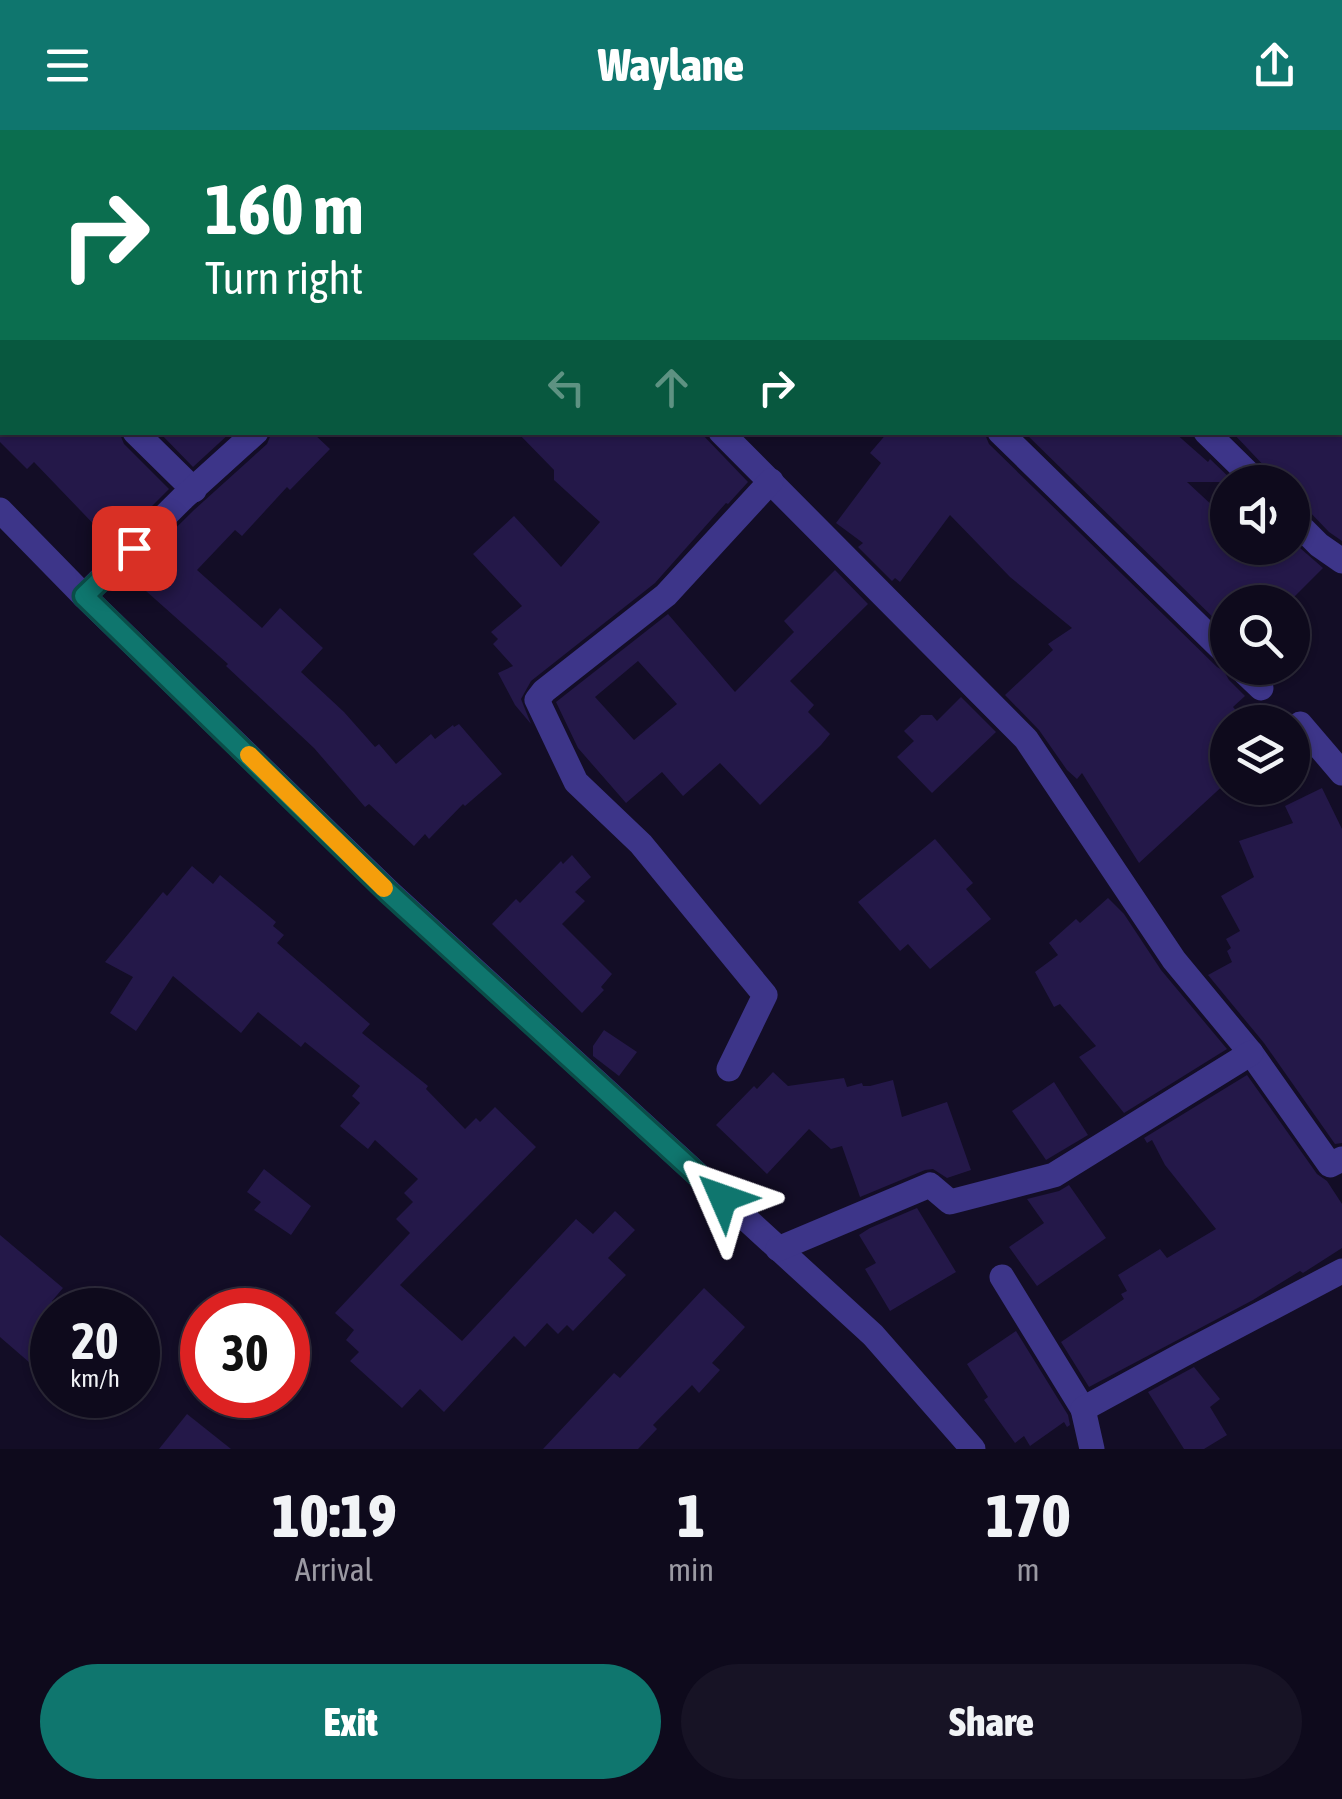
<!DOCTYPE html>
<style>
body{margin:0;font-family:"Asap Condensed",sans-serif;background:#171325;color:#f1f3f6;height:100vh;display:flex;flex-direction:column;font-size:38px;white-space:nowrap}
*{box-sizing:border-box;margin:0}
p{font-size:32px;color:#9b9aa3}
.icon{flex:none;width:55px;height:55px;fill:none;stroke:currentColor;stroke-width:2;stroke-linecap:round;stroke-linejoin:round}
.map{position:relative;height:1319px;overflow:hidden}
.details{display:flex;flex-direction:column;background:#0e0a1c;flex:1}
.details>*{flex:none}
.banner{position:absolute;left:0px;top:0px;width:1342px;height:305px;box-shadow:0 2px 8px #0004,0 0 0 2px #2e2b3b;background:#0b6e4f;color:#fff;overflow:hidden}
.tools{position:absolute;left:1210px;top:335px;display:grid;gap:20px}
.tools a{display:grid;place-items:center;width:100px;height:100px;border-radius:50%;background:#0e0a1c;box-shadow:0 2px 8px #0004,0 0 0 2px #2e2b3b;font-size:50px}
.speed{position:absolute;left:30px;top:1158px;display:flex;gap:20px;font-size:50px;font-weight:700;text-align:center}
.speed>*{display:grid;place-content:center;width:130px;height:130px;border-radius:50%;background:#0e0a1c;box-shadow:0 2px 8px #0004,0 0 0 2px #2e2b3b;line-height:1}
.speed small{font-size:25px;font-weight:400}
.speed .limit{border:15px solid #d22;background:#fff;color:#111}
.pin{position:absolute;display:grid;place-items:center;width:85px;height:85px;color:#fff;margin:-42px;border-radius:20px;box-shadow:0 5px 15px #0006}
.me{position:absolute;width:110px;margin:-55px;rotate:313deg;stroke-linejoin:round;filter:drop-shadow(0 0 8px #0008)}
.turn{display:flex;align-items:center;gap:35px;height:210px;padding:0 40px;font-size:45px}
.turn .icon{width:130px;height:130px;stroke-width:2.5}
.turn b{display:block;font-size:70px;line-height:85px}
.lanes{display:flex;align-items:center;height:95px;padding:0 40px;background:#0003;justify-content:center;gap:50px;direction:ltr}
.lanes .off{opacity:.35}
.eta{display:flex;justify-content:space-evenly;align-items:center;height:170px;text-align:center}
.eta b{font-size:60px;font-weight:800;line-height:70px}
.primary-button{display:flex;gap:20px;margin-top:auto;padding:20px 40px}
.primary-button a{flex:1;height:115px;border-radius:60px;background:#0f766e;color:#fff;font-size:40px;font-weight:800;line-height:115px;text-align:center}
.primary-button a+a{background:#171325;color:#f1f3f6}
header{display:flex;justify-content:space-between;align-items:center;height:130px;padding:0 40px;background:#0f766e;color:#fff;font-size:45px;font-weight:800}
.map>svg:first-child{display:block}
.building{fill:#241849;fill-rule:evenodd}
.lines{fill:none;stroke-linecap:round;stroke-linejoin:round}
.minor{stroke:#3d3589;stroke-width:25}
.route-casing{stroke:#0a4d48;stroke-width:25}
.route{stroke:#0f766e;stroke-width:18}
.slow{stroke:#f59e0b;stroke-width:18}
</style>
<header><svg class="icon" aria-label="menu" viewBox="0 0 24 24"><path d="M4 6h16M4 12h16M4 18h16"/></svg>Waylane<svg class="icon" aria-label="share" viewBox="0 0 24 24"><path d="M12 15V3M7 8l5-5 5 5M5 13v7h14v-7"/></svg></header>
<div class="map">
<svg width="1342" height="1319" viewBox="0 0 1342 1319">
<rect width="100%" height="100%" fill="#130d26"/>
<g class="building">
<path d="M0 302H119L124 314 169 359 107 421 98 413 105 406 34 332 27 339 0 312Z"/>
<path d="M159 302H231L193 337Z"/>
<path d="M272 302H312L330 319 290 360 287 357 242 406 235 400 197 440 262 498 280 478 323 518 301 542 344 582 375 617 379 614 396 634 431 604 435 609 453 595 454 597 459 594 502 644 465 676 463 674 429 709 425 704 414 716 369 674 365 677 314 618 226 536 228 534 128 445 194 380 267 314Z"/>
<path d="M517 302H700L748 352 728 374 726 373 655 453 531 551 521 569 531 594 515 575 498 543 513 536 493 514 498 509 491 502 522 476 473 424 514 386 561 437 600 392 554 350V340Z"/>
<path d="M888 302H984L989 314 1217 537 1224 541 1229 550 1245 566 1233 577 1246 592H1228V651L1139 733 1082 643 1077 649 1067 640 1039 600 1005 565 1053 520 1048 514 1072 498 1010 447 950 385 900 452 895 448 892 451 858 417 863 413 836 393 881 333 870 323Z"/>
<path d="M1024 302H1174L1208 332 1210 329 1234 352H1187L1228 390V418H1292V411L1323 438 1289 472H1228V502Z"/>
<path d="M1232 302H1342V411L1329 402 1304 376 1292 372V352H1273L1268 340Z"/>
<path d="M835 440 868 474 790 551 814 575 808 582 830 604 821 615 760 675 720 633 683 666 662 642 626 673 578 618 556 572 668 484 735 562 794 502 784 491ZM638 531 677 574 634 610 595 567Z"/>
<path d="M961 567 996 602 932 663 897 627 914 611 904 601 921 585H932L937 591Z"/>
<path d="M1322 658 1342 699V1013L1335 1014 1264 913 1208 845 1232 832 1227 821 1231 818 1226 809 1240 801 1221 766 1254 747 1239 711 1293 693 1285 676Z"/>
<path d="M935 709 973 753 966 759 991 789 930 839 908 814 900 821 858 772Z"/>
<path d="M572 725 591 747 575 762 585 771 562 794 612 844 601 857 604 860 582 883 492 794 516 769 520 773 561 731 563 734Z"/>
<path d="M192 736 213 754 220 745 276 792 273 796 284 805 277 813 370 894 362 903 428 956 426 959 465 999 476 988 480 992 495 977 536 1017 400 1155 462 1211 576 1089 593 1104 615 1081 635 1100 608 1128 626 1145 573 1201 567 1195 558 1204 547 1193 525 1217 514 1206 444 1282 420 1259 402 1278 350 1231 359 1222 346 1210 354 1200 335 1183 410 1103 396 1089 413 1072 404 1063 418 1049 375 1010 368 1019 340 996 360 973 352 966 360 956 305 912 301 917 258 882 241 903 173 846 136 901 110 883 133 847 105 832 163 762 167 766Z"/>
<path d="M1108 768 1124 784 1161 840 1227 919 1124 983 1079 927 1096 916 1060 874 1054 877 1035 842 1058 825 1049 813 1076 789 1080 793Z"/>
<path d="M604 900 637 922 619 946 593 926V916Z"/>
<path d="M773 942 788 956 844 948 847 957 862 953 863 956H870L893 950 902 987 947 972 971 1040 947 1048 933 1039 925 1040 860 1067 842 1016 831 1019 809 999 767 1044 716 995 754 956 757 959Z"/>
<path d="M1247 945 1317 1044 1327 1051 1342 1074V1118L1303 1143 1300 1141 1253 1170 1089 1257 1061 1212 1124 1169 1121 1164 1127 1161 1118 1145 1160 1119 1167 1128 1216 1099 1165 1035 1152 1010 1147 1013 1144 1008Z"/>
<path d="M1054 952 1088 1005 1046 1030 1012 981Z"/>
<path d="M264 1039 311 1076 291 1105 254 1080 261 1072 247 1062Z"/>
<path d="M1069 1055 1106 1108 1037 1156 1009 1117 1044 1093 1027 1069 1059 1061Z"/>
<path d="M917 1078 956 1142 890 1181 865 1139 876 1133 859 1105 870 1098Z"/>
<path d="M0 1105 63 1158 52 1171V1252L0 1207Z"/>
<path d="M704 1158 745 1197 712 1233 720 1240 699 1263 692 1255 653 1295 657 1299 638 1319H543L614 1243 620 1248Z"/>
<path d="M1016 1201 1068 1285 1070 1295 1067 1297 1064 1292 1030 1316 1024 1306 1015 1313 984 1270 988 1267 967 1234Z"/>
<path d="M1194 1237 1220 1269 1210 1277 1227 1305 1204 1319H1184L1148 1262Z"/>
<path d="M187 1284 231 1319H159Z"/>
</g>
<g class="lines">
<g class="minor">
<path d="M116 0 118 2"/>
<path d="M545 0 547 2"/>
<path d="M871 0 874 2"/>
<path d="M837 2 840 0"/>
<path d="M1036 2 1038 0"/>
<path d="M0 174 2 176"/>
<path d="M135 302 194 360"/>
<path d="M721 302 1026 609 1174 830 1251 923 1330 1035 1342 1029"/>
<path d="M1000 302 1228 525"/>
<path d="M1206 302 1257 352"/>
<path d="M0 380 84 466 183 368 256 302"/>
<path d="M1292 388 1319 415 1342 431"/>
<path d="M84 466 389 762 873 1205 973 1319"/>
<path d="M1240 538 1261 558"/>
<path d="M1300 594 1342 643"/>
<path d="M729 939 765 865 641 714 576 652 537 570 544 561 666 465 771 351"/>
<path d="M778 1119 930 1055 950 1072 1054 1045 1251 923"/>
<path d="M1002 1147 1083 1279"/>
<path d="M1092 1319 1083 1279 1182 1225 1342 1141"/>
</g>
</g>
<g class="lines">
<g class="route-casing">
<path id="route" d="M134 418 84 466 388 762 723 1068"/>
</g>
<use href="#route" class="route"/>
<path class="slow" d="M249 625 384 758"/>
</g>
</svg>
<div class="tools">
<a><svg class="icon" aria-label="sound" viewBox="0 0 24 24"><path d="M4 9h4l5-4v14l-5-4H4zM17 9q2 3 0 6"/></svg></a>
<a><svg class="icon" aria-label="search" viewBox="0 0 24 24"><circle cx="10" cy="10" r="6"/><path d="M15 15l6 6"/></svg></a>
<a><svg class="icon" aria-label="layers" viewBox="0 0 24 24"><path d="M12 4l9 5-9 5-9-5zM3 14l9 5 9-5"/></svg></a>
</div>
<div class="speed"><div>20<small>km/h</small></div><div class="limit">30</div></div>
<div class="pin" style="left:134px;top:418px;background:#d93025"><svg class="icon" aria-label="arrive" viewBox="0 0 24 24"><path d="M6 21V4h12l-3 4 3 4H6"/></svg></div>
<svg class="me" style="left:723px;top:1068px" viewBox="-20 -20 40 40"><path d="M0-17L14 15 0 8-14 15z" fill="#0f766e" stroke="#fff" stroke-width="4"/></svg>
<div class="banner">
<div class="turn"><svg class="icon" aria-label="right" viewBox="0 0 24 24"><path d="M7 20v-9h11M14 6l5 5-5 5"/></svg><div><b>160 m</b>Turn right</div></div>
<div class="lanes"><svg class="icon off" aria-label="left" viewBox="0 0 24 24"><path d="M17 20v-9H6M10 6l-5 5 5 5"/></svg><svg class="icon off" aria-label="ahead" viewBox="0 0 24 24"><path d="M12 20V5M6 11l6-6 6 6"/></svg><svg class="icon" aria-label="right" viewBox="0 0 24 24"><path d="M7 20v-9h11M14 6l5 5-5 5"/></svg></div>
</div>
</div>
<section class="details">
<div class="eta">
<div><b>10:19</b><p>Arrival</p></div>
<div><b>1</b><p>min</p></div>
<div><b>170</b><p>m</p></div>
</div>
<div class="primary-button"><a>Exit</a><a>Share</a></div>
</section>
